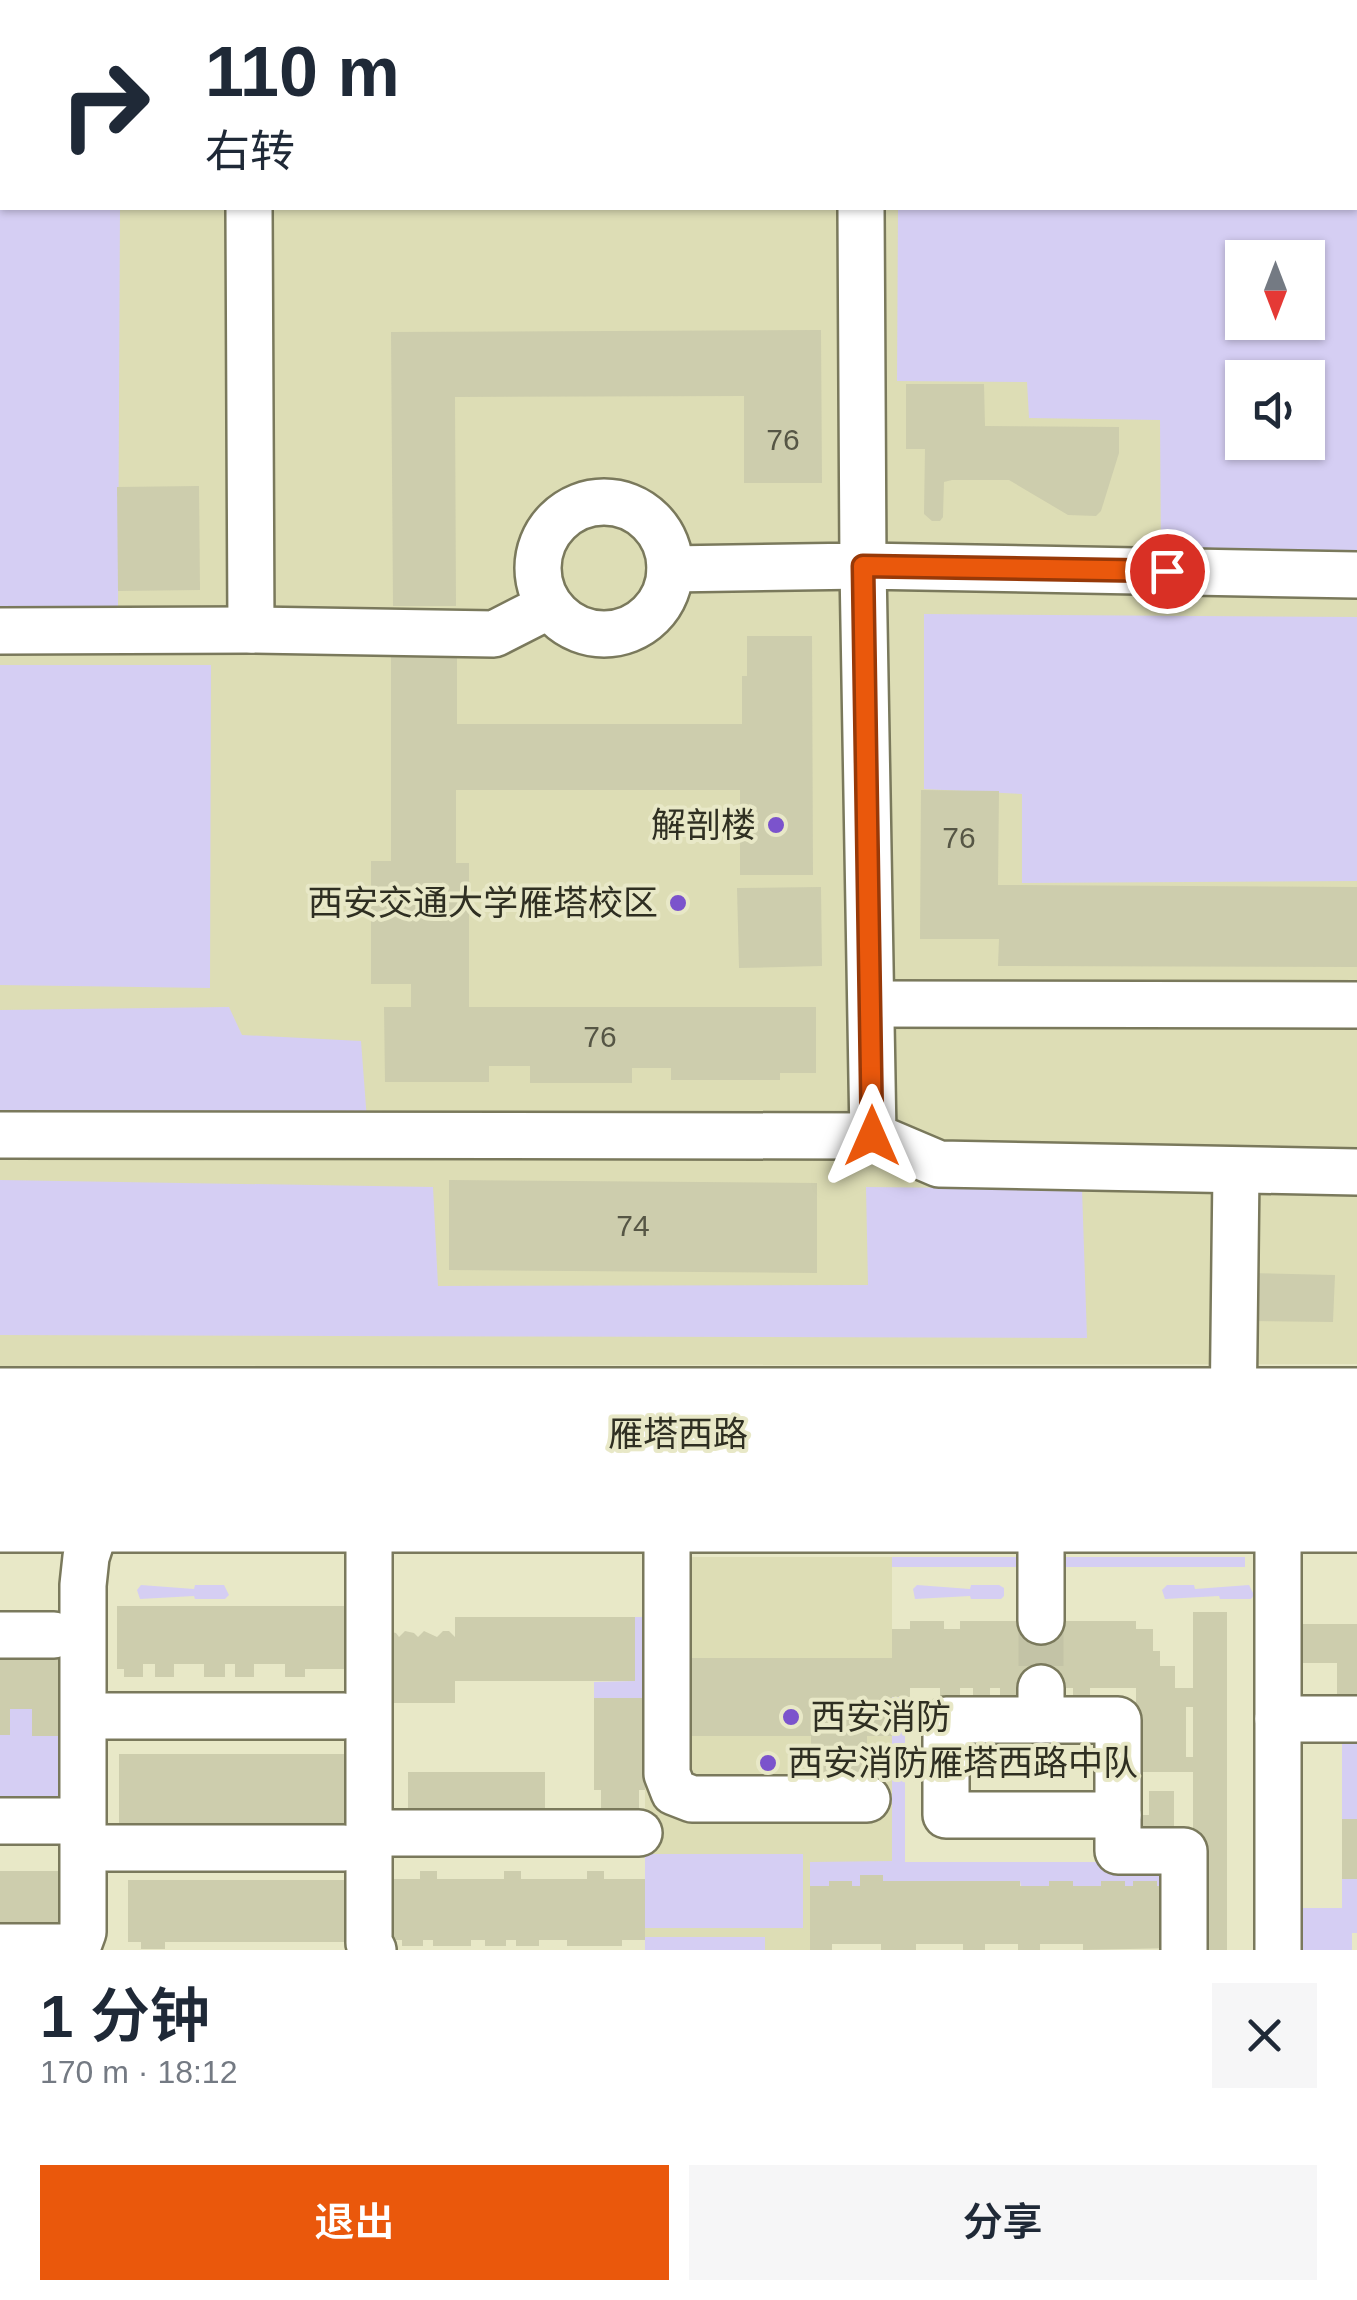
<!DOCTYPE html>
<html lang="zh">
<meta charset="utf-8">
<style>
body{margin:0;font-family:Helvetica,"Noto Sans SC",sans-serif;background:#f6f6f7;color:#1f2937;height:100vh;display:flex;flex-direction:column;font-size:38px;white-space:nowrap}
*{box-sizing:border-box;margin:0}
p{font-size:32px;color:#747a83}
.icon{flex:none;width:55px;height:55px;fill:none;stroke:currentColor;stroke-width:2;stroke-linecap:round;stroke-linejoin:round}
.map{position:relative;height:1950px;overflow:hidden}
.sheet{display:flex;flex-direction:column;background:#fff;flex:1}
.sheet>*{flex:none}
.guide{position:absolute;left:0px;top:0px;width:1358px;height:210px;box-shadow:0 2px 8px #0004;background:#fff;color:#1f2937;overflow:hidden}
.needle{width:65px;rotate:180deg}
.tools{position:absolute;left:1225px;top:240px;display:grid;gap:20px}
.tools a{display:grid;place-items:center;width:100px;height:100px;border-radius:0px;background:#fff;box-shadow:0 2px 8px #0004;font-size:50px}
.pin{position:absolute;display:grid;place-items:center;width:85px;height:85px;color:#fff;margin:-42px;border:5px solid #fff;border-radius:50%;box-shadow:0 2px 10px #0007}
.me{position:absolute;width:110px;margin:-55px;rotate:0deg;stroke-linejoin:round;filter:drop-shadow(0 0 8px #0008)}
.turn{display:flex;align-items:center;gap:35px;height:210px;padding:0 40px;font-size:45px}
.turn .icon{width:130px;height:130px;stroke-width:2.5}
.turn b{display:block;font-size:70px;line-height:85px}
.round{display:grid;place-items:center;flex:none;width:105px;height:105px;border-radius:0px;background:#f6f6f7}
.overview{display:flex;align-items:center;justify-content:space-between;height:170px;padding:0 40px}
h1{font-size:60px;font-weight:600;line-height:75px}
.primary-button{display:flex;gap:20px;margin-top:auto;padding:20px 40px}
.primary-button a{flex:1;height:115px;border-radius:0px;background:#ea580c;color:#fff;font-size:40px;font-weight:600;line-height:115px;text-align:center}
.primary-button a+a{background:#f6f6f7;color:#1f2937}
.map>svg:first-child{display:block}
.built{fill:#ddddb5;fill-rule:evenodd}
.green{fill:#d5cef3;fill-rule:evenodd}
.building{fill:#cdcdad;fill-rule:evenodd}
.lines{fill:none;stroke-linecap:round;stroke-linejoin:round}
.minor-tunnel{stroke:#c3c3a6;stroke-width:45;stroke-dasharray:45 22;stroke-linecap:butt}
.minor-casing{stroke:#7a795c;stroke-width:50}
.major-casing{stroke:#7a795c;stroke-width:60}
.minor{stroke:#fff;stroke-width:45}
.major{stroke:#fff;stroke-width:55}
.route-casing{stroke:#983908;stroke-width:25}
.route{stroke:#ea580c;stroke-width:18}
.poi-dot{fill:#7b53cc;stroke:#e8e8c7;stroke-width:4}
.labels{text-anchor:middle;stroke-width:8;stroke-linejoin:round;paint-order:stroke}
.number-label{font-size:30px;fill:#565645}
.poi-label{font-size:35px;fill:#2f2f22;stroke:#e8e8c7;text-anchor:end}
.street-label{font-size:35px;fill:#2f2f22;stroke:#e8e8c7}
</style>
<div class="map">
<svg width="1357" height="1950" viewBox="0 0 1357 1950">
<rect width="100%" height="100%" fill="#e8e8c7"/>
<g class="built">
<path d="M0 0H1357V1364L0 1366ZM2 2H1355V208H2ZM1242 258H1308V322H1242ZM1242 378H1308V442H1242Z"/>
<path d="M645 1557H892V1862H810V1950H645Z"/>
</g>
<g class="green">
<path d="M0 0H121L2 2V208H120L118 607H0Z"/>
<path d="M900 0 1357 1V561L1161 558 1160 420 1029 418 1027 382 897 381 898 208H1355V2ZM1242 258H1308V322H1242ZM1242 378H1308V442H1242Z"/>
<path d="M924 614 1357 617V881L1022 883V794L924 789Z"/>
<path d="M0 665H211L210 988 0 985Z"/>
<path d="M229 1007 242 1035 361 1041 367 1120 0 1122V1010Z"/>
<path d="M0 1180 433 1187 438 1286 868 1285 866 1187 1082 1189 1087 1338 0 1335Z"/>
<path d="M892 1557H1026L1032 1567H892Z"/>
<path d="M1056 1557H1245V1567H1050Z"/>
<path d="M141 1585 194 1589 195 1585H224L229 1595 225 1599H195L194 1596 140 1599 137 1590Z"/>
<path d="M917 1585 970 1589 971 1585H999L1004 1588V1596L1001 1599H971L970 1596 915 1599 913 1589Z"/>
<path d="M1167 1585H1194L1195 1589 1249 1585 1254 1595 1251 1599H1220L1219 1596 1165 1599 1162 1590Z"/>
<path d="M635 1617H645V1698H594V1682L634 1681Z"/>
<path d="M892 1697H905V1862H1176V1886H1157L1156 1881H1134L1133 1886H1125L1124 1881H1102L1101 1886H1073L1072 1881H1050L1049 1886H1021L1020 1881H883V1875L860 1886H852V1881H829V1886H810V1862L892 1861Z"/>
<path d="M10 1709H32L60 1726H73V1796H0V1735L10 1734Z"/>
<rect x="1342" y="1735" width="15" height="84"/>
<rect x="645" y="1854" width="158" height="74"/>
<path d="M1342 1879H1357V1933H1352V1950H1300V1908H1342Z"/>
<rect x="645" y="1937" width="120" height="13"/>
</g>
<g class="building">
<path d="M821 330 822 483H744V396L455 397 456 606H393L391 332Z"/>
<path d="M906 384H984L985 426 1119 427V453L1101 511 1096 516 1068 515 1009 480H952L944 482 943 517 940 521H932L924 514 925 449H906Z"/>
<path d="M199 486 200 590 118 591 117 487Z"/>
<path d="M747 636H812L813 875H740V790H456V863H469V1007H816V1073H780V1080H671V1068H632V1083H530V1066H489V1082H385L384 1007H411V984H371V861H391V656H457V724H742V676H747Z"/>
<path d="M921 790 999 791 998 885 1357 887V967L998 966 999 939H920Z"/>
<path d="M821 887 822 966 739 968 737 888Z"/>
<path d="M449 1180 817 1183V1273L449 1270Z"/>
<path d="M1247 1273 1335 1275 1333 1322 1246 1321Z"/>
<path d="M117 1606H353V1669H305V1677H285V1664H254V1677H235V1664H225V1677H204V1664H174V1677H155V1664H143V1677H124V1669H117Z"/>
<path d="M1193 1612H1227V1950H1193V1772H1136V1688H1090V1697H1073V1688H1016V1697H1000V1688H990V1697H973V1688H960V1697H940V1688H910V1697H892V1736H867V1775H811V1736H689V1658H892V1629H910V1621H944V1629H960V1621H1136V1629H1153V1651H1160V1666H1175V1688H1193ZM1186 1707H1193V1757H1186Z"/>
<path d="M455 1617H635V1681H455V1703H381L387 1631 396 1633 399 1637 405 1631 414 1633 418 1637 424 1631 437 1637 443 1631H449L455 1637Z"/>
<path d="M1300 1624H1357V1703H1337V1663H1300Z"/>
<path d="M0 1647H73V1726H60V1736H32V1709H10V1735H0Z"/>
<path d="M594 1698H645V1790H639V1822H601V1790H594Z"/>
<rect x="119" y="1754" width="239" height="70"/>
<rect x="408" y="1772" width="137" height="45"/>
<path d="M1149 1791H1174V1841H1129V1815H1149Z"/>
<rect x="1342" y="1819" width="15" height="60"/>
<rect x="0" y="1871" width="71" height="62"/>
<path d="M420 1871H437V1879H504V1871H521V1879H587V1871H604V1879H645V1940H622V1946H567V1940H539V1946H516V1940H506V1946H485V1940H471V1946H433V1940H423V1946H402V1940H381V1879H420Z"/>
<path d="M860 1875H883V1881H1020V1886H1049V1881H1073V1886H1101V1881H1125V1886H1133V1881H1157V1886H1176V1948L1083 1950V1944H1040V1950H1018V1944H985V1950H963V1944H916V1950H881V1944H832V1950H810V1886H829V1881H852V1886H860Z"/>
<path d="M128 1880H358V1942H165V1949H141V1942H128Z"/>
</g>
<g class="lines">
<path class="minor-tunnel" d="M1041 1621V1688"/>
<g class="minor-casing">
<g id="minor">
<path d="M247 0V2"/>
<path d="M859 0V2"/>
<path d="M249 208 251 630"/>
<circle cx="604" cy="568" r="66"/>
<path d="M670 569 863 566 861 208"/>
<path d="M1357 575 863 566 873 1136 939 1164 1357 1172"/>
<path d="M0 631 251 630 494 634 549 606"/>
<path d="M873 1004 1357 1005"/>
<path d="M0 1135 873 1136"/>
<path d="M0 1391H1357"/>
<path d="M1233 1422 1236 1171"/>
<path d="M667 1500V1774L674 1792 692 1799H867"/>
<path d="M1278 1502V1950"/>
<path d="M0 1529H1357"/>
<path d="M369 1529V1943L373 1950"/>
<path d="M1041 1529V1621"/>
<path d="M0 1635H54"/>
<path d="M1041 1688V1720H946V1815H1118V1851H1184V1950"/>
<path d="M106 1716H344"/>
<path d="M1278 1719H1357"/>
<path d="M1041 1720H1118V1815"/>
<path d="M0 1821H62"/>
<path d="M369 1833H639"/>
<path d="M106 1848H344"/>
<path d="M0 1947H68L79 1943 83 1932V1585L86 1557 95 1529"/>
</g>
</g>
<g class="major-casing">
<g id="major">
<path d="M0 1434H1357"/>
<path d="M0 1485H1357"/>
</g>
</g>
<use href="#minor" class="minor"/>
<use href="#major" class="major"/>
</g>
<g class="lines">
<g class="route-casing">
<path id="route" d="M872 1136 863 566 1167 571"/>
</g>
<use href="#route" class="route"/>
</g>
<g class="poi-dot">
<circle cx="776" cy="825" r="10"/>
<circle cx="678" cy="903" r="10"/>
<circle cx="791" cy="1717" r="10"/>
<circle cx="768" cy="1763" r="10"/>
</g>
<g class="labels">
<g class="number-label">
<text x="783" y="450">76</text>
<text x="959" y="848">76</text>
<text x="600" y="1047">76</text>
<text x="633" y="1236">74</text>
</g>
<g class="poi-label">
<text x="756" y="837">解剖楼</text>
<text x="658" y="915">西安交通大学雁塔校区</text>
<text x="811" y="1729" text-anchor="start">西安消防</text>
<text x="788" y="1775" text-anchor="start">西安消防雁塔西路中队</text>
</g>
<g class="street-label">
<text x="678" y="1446">雁塔西路</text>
</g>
</g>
</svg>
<div class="tools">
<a><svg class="needle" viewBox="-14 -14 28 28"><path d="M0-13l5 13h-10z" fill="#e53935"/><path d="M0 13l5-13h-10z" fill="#747a83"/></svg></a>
<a><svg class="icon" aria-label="sound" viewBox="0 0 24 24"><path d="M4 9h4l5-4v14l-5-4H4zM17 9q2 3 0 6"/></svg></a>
</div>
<div class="pin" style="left:1167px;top:571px;background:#d93025"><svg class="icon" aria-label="arrive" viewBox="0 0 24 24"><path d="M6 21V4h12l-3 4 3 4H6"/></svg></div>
<svg class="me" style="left:872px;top:1136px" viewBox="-20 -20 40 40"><path d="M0-17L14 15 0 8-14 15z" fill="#ea580c" stroke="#fff" stroke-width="4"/></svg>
<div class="guide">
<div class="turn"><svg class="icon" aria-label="right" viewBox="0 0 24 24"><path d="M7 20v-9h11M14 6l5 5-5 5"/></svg><div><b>110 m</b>右转</div></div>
</div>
</div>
<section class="sheet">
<div class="overview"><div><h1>1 分钟</h1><p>170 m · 18:12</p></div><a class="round"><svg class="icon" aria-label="close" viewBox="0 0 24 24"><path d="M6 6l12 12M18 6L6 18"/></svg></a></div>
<div class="primary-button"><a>退出</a><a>分享</a></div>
</section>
